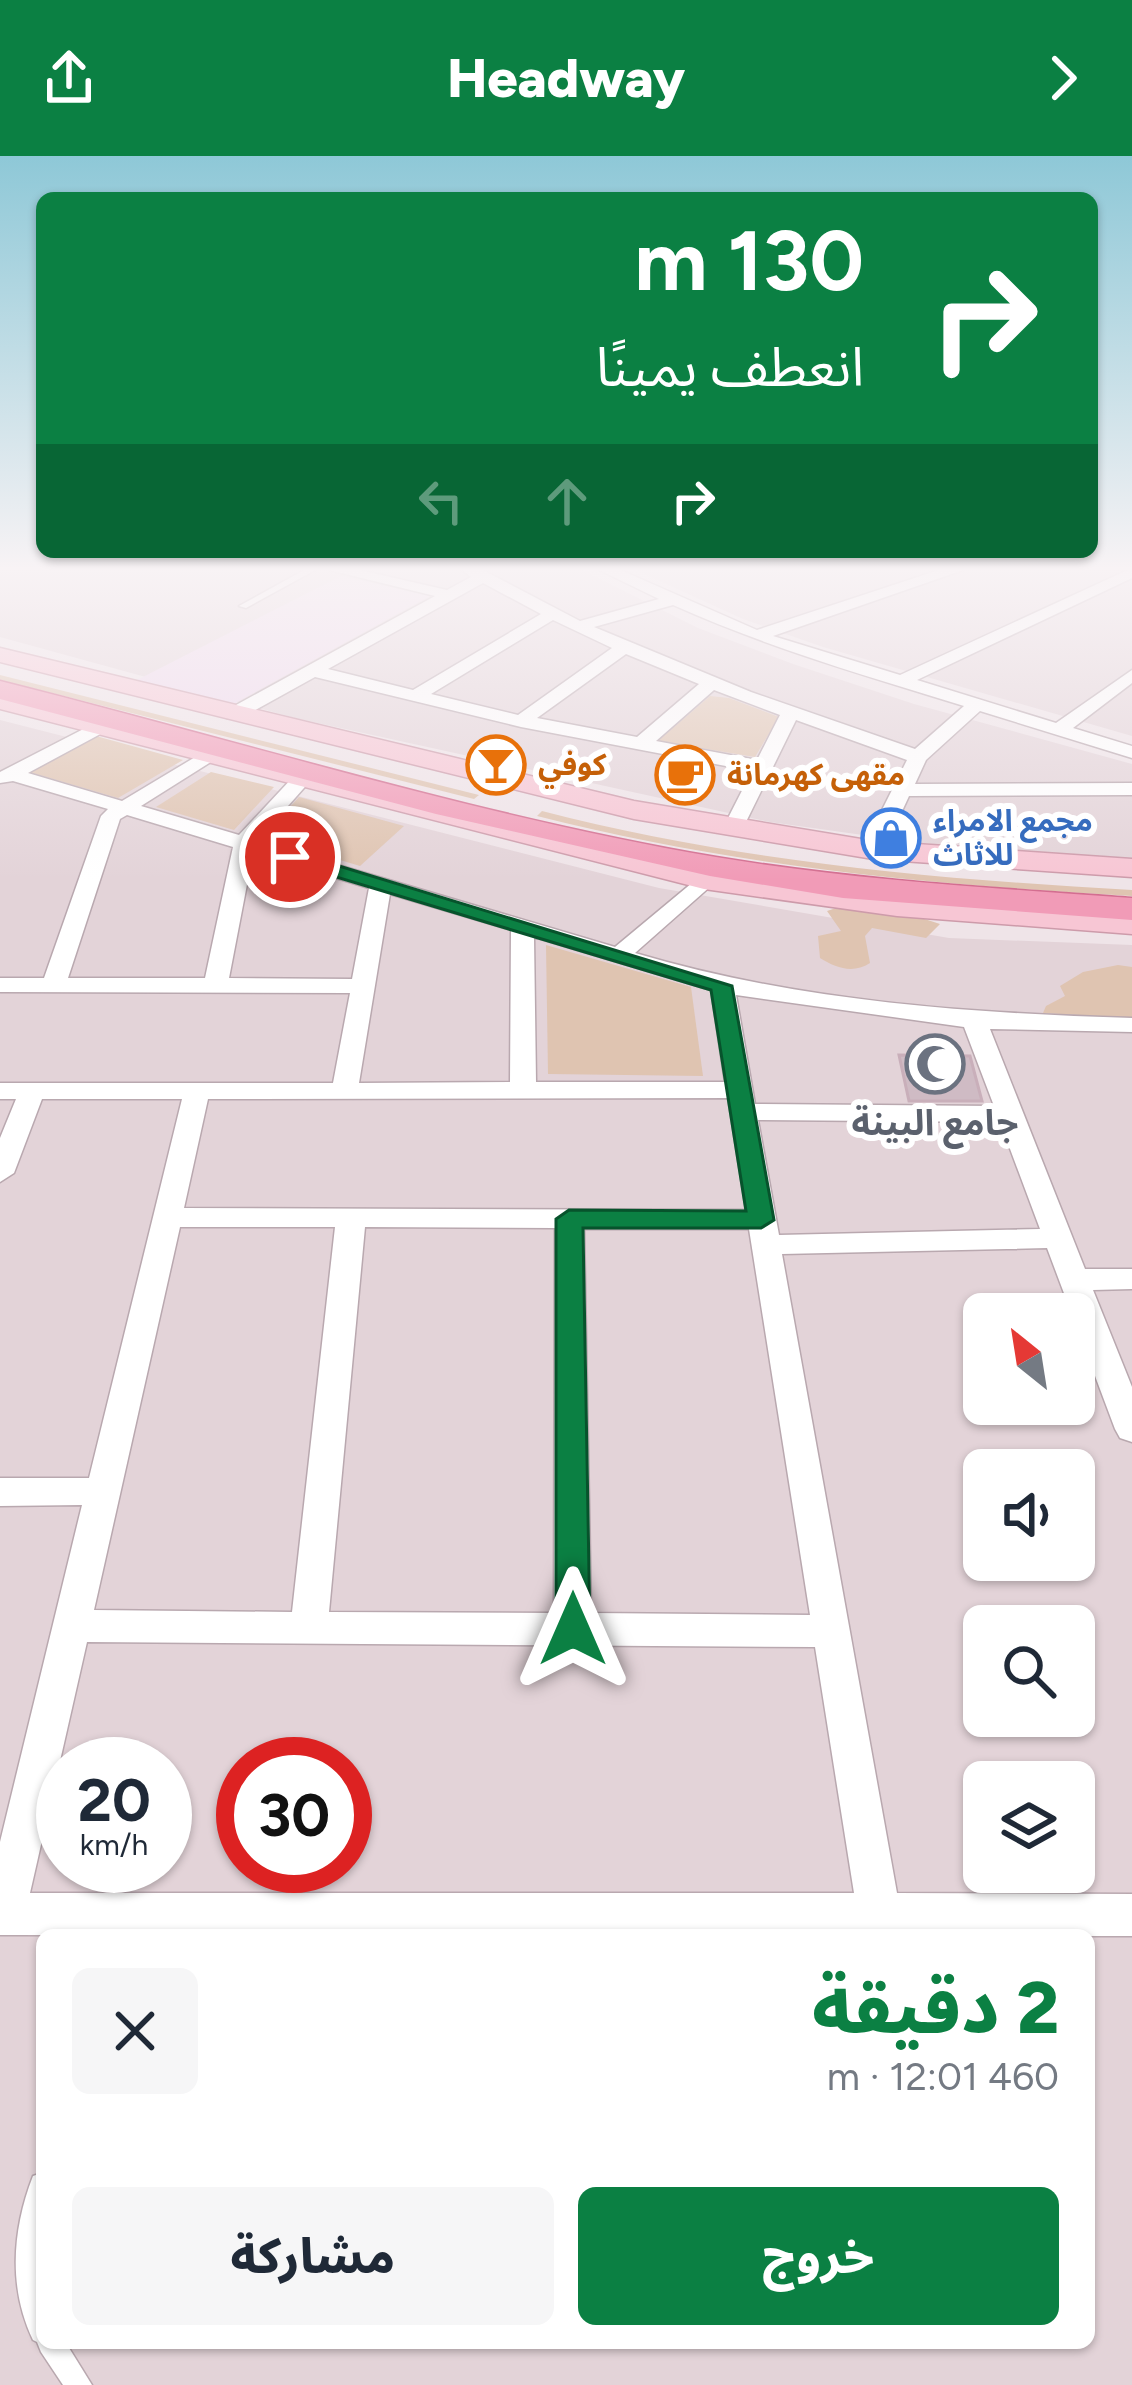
<!DOCTYPE html>
<html lang="ar">
<meta charset="utf-8">
<style>
body{margin:0;font-family:Figtree,"Noto Sans Arabic",sans-serif;background:#f6f6f7;color:#1f2937;direction:rtl;height:100vh;display:flex;flex-direction:column;font-size:45px;white-space:nowrap}
*{box-sizing:border-box;margin:0}
p{font-size:39px;color:#747a83}
.icon{flex:none;width:66px;height:66px;fill:none;stroke:currentColor;stroke-width:2;stroke-linecap:round;stroke-linejoin:round}
.map{position:relative;flex:1;overflow:hidden;direction:ltr}
.details{position:absolute;left:36px;top:1773px;width:1059px;height:420px;display:flex;flex-direction:column;background:#fff;border-radius:18px;box-shadow:0 3px 9px #0004;direction:rtl}
.details>*{flex:none}
.hud{position:absolute;left:36px;top:36px;width:1062px;height:366px;border-radius:18px;box-shadow:0 3px 9px #0004;direction:rtl;background:#0b8043;color:#fff;overflow:hidden}
.needle{width:78px;rotate:330deg}
.fabs{position:absolute;left:963px;top:1137px;display:grid;gap:24px}
.fabs a{display:grid;place-items:center;width:132px;height:132px;border-radius:18px;background:#fff;box-shadow:0 3px 9px #0004;font-size:60px}
.speed{position:absolute;left:36px;top:1581px;display:flex;gap:24px;font-size:60px;font-weight:700;text-align:center}
.speed>*{display:grid;place-content:center;width:156px;height:156px;border-radius:50%;background:#fff;box-shadow:0 3px 9px #0004;line-height:1}
.speed small{font-size:30px;font-weight:400}
.speed .limit{border:18px solid #d22;background:#fff;color:#111}
.pin{position:absolute;display:grid;place-items:center;width:102px;height:102px;color:#fff;margin:-51px;border:6px solid #fff;border-radius:50%;box-shadow:0 3px 12px #0007}
.me{position:absolute;width:132px;margin:-66px;rotate:0deg;stroke-linejoin:round;filter:drop-shadow(0 0 9px #0008)}
.turn{display:flex;align-items:center;gap:42px;height:252px;padding:0 36px;font-size:54px}
.turn .icon{width:156px;height:156px;stroke-width:2.5}
.turn b{display:block;font-size:84px;line-height:102px}
.lanes{display:flex;align-items:center;height:114px;padding:0 36px;background:#0003;justify-content:center;gap:60px;direction:ltr}
.lanes .off{opacity:.35}
.round{display:grid;place-items:center;flex:none;width:126px;height:126px;border-radius:18px;background:#f6f6f7}
.summary{display:flex;align-items:center;justify-content:space-between;height:204px;padding:0 36px}
h1{font-size:72px;font-weight:800;line-height:90px;color:#0b8043}
.primary-button{display:flex;gap:24px;margin-top:auto;padding:24px 36px}
.primary-button a{flex:1;height:138px;border-radius:18px;background:#0b8043;color:#fff;font-size:48px;font-weight:800;line-height:138px;text-align:center}
.primary-button a+a{background:#f6f6f7;color:#1f2937}
header{display:flex;justify-content:space-between;align-items:center;height:156px;padding:0 36px;background:#0b8043;color:#fff;font-size:54px;font-weight:800}
.map>svg:first-child{display:block}
.residential{fill:#e3d3d8;fill-rule:evenodd}
.medical{fill:#efd8ed}
.green{fill:#dfc4b1}
.building{fill:#cfbbc4;stroke:#c9afba;stroke-width:3}
.lines{fill:none;stroke-linecap:round;stroke-linejoin:round}
.lane-casing{stroke:#b9a8af;stroke-width:3}
.street-casing{stroke:#b9a8af;stroke-width:3}
.secondary-casing{stroke:#cd9baa;stroke-width:3}
.primary-casing{stroke:#d36e90;stroke-width:3}
.lane{fill:#fff;fill-rule:evenodd}
.street{fill:#fff;fill-rule:evenodd}
.secondary{fill:#f7c6d4;fill-rule:evenodd}
.primary{fill:#f19bb7;fill-rule:evenodd}
.route{fill:#0b8043;stroke:#07532c;stroke-width:3}
.labels{text-anchor:middle;stroke-width:12;stroke-linejoin:round;paint-order:stroke}
.far-food-label{font-size:30px;font-weight:bold;fill:#c56008;stroke:#fff;text-anchor:start}
.far-shop-label{font-size:30px;font-weight:bold;fill:#366cbe;stroke:#fff;text-anchor:start}
.worship-label{font-size:36px;font-weight:bold;fill:#5b616d;stroke:#fff}
</style>
<header><svg class="icon" aria-label="forward" viewBox="0 0 24 24"><path d="M9 5l7 7-7 7"/></svg>Headway<svg class="icon" aria-label="share" viewBox="0 0 24 24"><path d="M12 15V3M7 8l5-5 5 5M5 13v7h14v-7"/></svg></header>
<div class="map">
<svg width="1132" height="2229" viewBox="0 0 1132 2229">
<rect width="100%" height="100%" fill="#efe4e8"/>
<g class="residential">
<path d="M0 412H578L698 472 793 508 914 548 1132 608V703L920 687 770 666 295 562 0 481Z"/>
<path d="M631 412H1132V580L823 491 743 463Z"/>
<path d="M0 564 659 732 949 782 1132 789V2229H0ZM984 1158H1074V1248H984ZM984 1314H1074V1404H984ZM984 1470H1074V1560H984ZM63 1608H165V1710H63ZM243 1608H345V1710H243ZM984 1626H1074V1716H984ZM42 1779H1089V2187H42Z"/>
</g>
<path class="medical" d="M341 420 430 440 230 550 135 525Z"/>
<g class="green">
<path d="M0 519 479 639 474 643 0 524Z"/>
<path d="M710 540 729 542 779 561 755 601 658 585Z"/>
<path d="M96 580 183 604 118 642 29 616Z"/>
<path d="M211 616 274 631 234 674 156 651Z"/>
<path d="M299 641 404 670 360 710 263 681Z"/>
<path d="M542 655C736 705 932 723 1132 734V740C930 729 733 710 537 660Z"/>
<path d="M836 752 906 757 940 768 926 782 872 772 865 780 870 807C853 818 836 812 820 802L818 780 841 775 827 755Z"/>
<path d="M546 789 691 831 703 920 548 918Z"/>
<path d="M1118 809 1132 811V862L1043 857 1046 850 1065 840 1060 830 1083 816Z"/>
</g>
<path class="building" d="M899 899 970 900 982 945H909Z"/>
<g class="lines">
<g class="lane-casing">
<g id="lane">
<path d="M308 412H319L246 452 239 450Z"/>
<path d="M42 2017V2187H66L92 2229H63L41 2196 37 2186 33 2184C8 2132 12 2074 33 2020Z"/>
</g>
</g>
<g class="street-casing">
<g id="street">
<path d="M321 412H351L447 434 471 421 460 412H479L580 465 659 443 595 412H616L757 474 945 412H969L773 480 900 519 1132 412V422L917 524 1056 567 1132 514V527L1073 572 1132 590V602L980 555 926 604 915 628 1132 627V639L909 640 884 694 873 700 862 694 907 604 796 564 743 672 733 678 723 672 752 615 521 571 315 521 241 562H227V554L435 440ZM483 427 541 458 413 534 328 513ZM673 449C769 492 867 520 964 550L915 593 751 536 594 471ZM553 464 612 492 518 559 431 538ZM626 498 699 528 637 581 537 562ZM714 534 780 559 757 604 656 585Z"/>
<path d="M99 565 106 567V575L28 617 122 645 207 594 214 596V604L141 650 239 679 294 620 301 618 311 624 257 685 615 791 704 717 715 724 712 729 635 797C797 845 964 857 1132 862V876L990 873 1085 1113H1132V1133L1093 1134 1132 1231V1286L1120 1282 1115 1273 1047 1092 782 1098 897 1737 1132 1738V1780L0 1779V1686L82 1349 0 1350V1322H89L182 943H42L14 1017 0 1026V982L16 943H0V927H333L350 837 0 836V822H44L101 660 108 653 13 625 0 627V616ZM127 659 233 691 205 822H68L120 663ZM253 697 369 732 352 823 229 822ZM390 738 511 774 510 926 359 927ZM534 781 711 834 725 926H536ZM736 839 964 871 994 950 755 948ZM728 942 746 1054 184 1052 208 943ZM758 964 1000 966 1040 1073 779 1079ZM180 1071H335L292 1456 94 1454ZM365 1071 555 1072 554 1457 329 1456ZM584 1073H749L810 1459 591 1457ZM87 1486 815 1491 854 1737H30Z"/>
</g>
</g>
<g class="secondary-casing">
<g id="secondary">
<path d="M0 492 634 645 873 685 1132 703V721L873 703 634 663 0 506Z"/>
<path d="M0 537 704 715 897 742 1132 758V778L897 760 704 733 0 553Z"/>
</g>
</g>
<g class="primary-casing">
<path id="primary" d="M0 525C236 584 476 660 716 701 854 724 993 732 1132 742V764L843 742 710 720 436 658 0 543Z"/>
</g>
<use href="#lane" class="lane"/>
<use href="#street" class="street"/>
<use href="#secondary" class="secondary"/>
<use href="#primary" class="primary"/>
</g>
<linearGradient id="sky" x2="0" y2="1"><stop stop-color="#8ec8d7"/><stop offset="0.57" stop-color="#f8f3f5"/><stop offset="1" stop-color="#f8f3f5" stop-opacity="0"/></linearGradient>
<rect width="1132" height="724" fill="url(#sky)"/>
<path class="route" d="M290 695 732 830 774 1064 761 1072H583L590 1473 585 1484 573 1488 561 1484 556 1473V1063L569 1054 746 1055 711 834 283 705V697Z"/>
<defs>
<g id="bar-ring" transform="scale(3)"><circle r="9.5" fill="#fff" stroke="#e8710a" stroke-width="1.5"/><path d="M-6-5H6L.8 .8V4.5H3.5V6h-7V4.5H-.8V.8Z" fill="#e8710a"/></g>
<g id="cafe-ring" transform="scale(3)"><circle r="9.5" fill="#fff" stroke="#e8710a" stroke-width="1.5"/><path d="M-5.5-4.5H6V0H3Q3 3.5 0 3.5H-2.5Q-5.5 3.5-5.5 0ZM3-3.2v2h1.7v-2ZM-6 4.5H4V6H-6Z" fill="#e8710a"/></g>
<g id="shop-ring" transform="scale(3)"><circle r="9.5" fill="#fff" stroke="#3f7fe0" stroke-width="1.5"/><path d="M-5-2.5h2.3a2.7 3.5 0 0 1 5.4 0H5L5.5 6h-11ZM-1.5-2.5h3a1.5 2.3 0 0 0-3 0Z" fill="#3f7fe0"/></g>
<g id="mosque-ring" transform="scale(3)"><circle r="9.5" fill="#fff" stroke="#6b7280" stroke-width="1.5"/><path d="M3.5-4.9A6 6 0 1 0 3.5 4.9A5 5 0 1 1 3.5-4.9Z" fill="#6b7280"/></g>
</defs>
<g fill-rule="evenodd">
<use href="#bar-ring" x="496" y="609"/>
<use href="#cafe-ring" x="685" y="619"/>
<use href="#shop-ring" x="891" y="682"/>
<use href="#mosque-ring" x="935" y="908"/>
</g>
<g class="labels">
<g class="far-food-label">
<text x="538" y="619">كوفي</text>
<text x="727" y="629">مقهى كهرمانة</text>
</g>
<g class="far-shop-label">
<text x="933" y="675">مجمع الامراء<tspan x="933" dy="34">للاثاث</tspan></text>
</g>
<g class="worship-label">
<text x="935" y="979">جامع البينة</text>
</g>
</g>
</svg>
<div class="fabs">
<a><svg class="needle" viewBox="-14 -14 28 28"><path d="M0-13l5 13h-10z" fill="#e53935"/><path d="M0 13l5-13h-10z" fill="#747a83"/></svg></a>
<a><svg class="icon" aria-label="sound" viewBox="0 0 24 24"><path d="M4 9h4l5-4v14l-5-4H4zM17 9q2 3 0 6"/></svg></a>
<a><svg class="icon" aria-label="search" viewBox="0 0 24 24"><circle cx="10" cy="10" r="6"/><path d="M15 15l6 6"/></svg></a>
<a><svg class="icon" aria-label="layers" viewBox="0 0 24 24"><path d="M12 4l9 5-9 5-9-5zM3 14l9 5 9-5"/></svg></a>
</div>
<div class="speed"><div>20<small>km/h</small></div><div class="limit">30</div></div>
<div class="pin" style="left:290px;top:701px;background:#d93025"><svg class="icon" aria-label="arrive" viewBox="0 0 24 24"><path d="M6 21V4h12l-3 4 3 4H6"/></svg></div>
<svg class="me" style="left:573px;top:1473px" viewBox="-20 -20 40 40"><path d="M0-17L14 15 0 8-14 15z" fill="#0b8043" stroke="#fff" stroke-width="4"/></svg>
<div class="hud">
<div class="turn"><svg class="icon" aria-label="right" viewBox="0 0 24 24"><path d="M7 20v-9h11M14 6l5 5-5 5"/></svg><div><b>130 m</b>انعطف يمينًا</div></div>
<div class="lanes"><svg class="icon off" aria-label="left" viewBox="0 0 24 24"><path d="M17 20v-9H6M10 6l-5 5 5 5"/></svg><svg class="icon off" aria-label="ahead" viewBox="0 0 24 24"><path d="M12 20V5M6 11l6-6 6 6"/></svg><svg class="icon" aria-label="right" viewBox="0 0 24 24"><path d="M7 20v-9h11M14 6l5 5-5 5"/></svg></div>
</div>
<section class="details">
<div class="summary"><div><h1>2 دقيقة</h1><p>460 m · 12:01</p></div><a class="round"><svg class="icon" aria-label="close" viewBox="0 0 24 24"><path d="M6 6l12 12M18 6L6 18"/></svg></a></div>
<div class="primary-button"><a>خروج</a><a>مشاركة</a></div>
</section>
</div>
